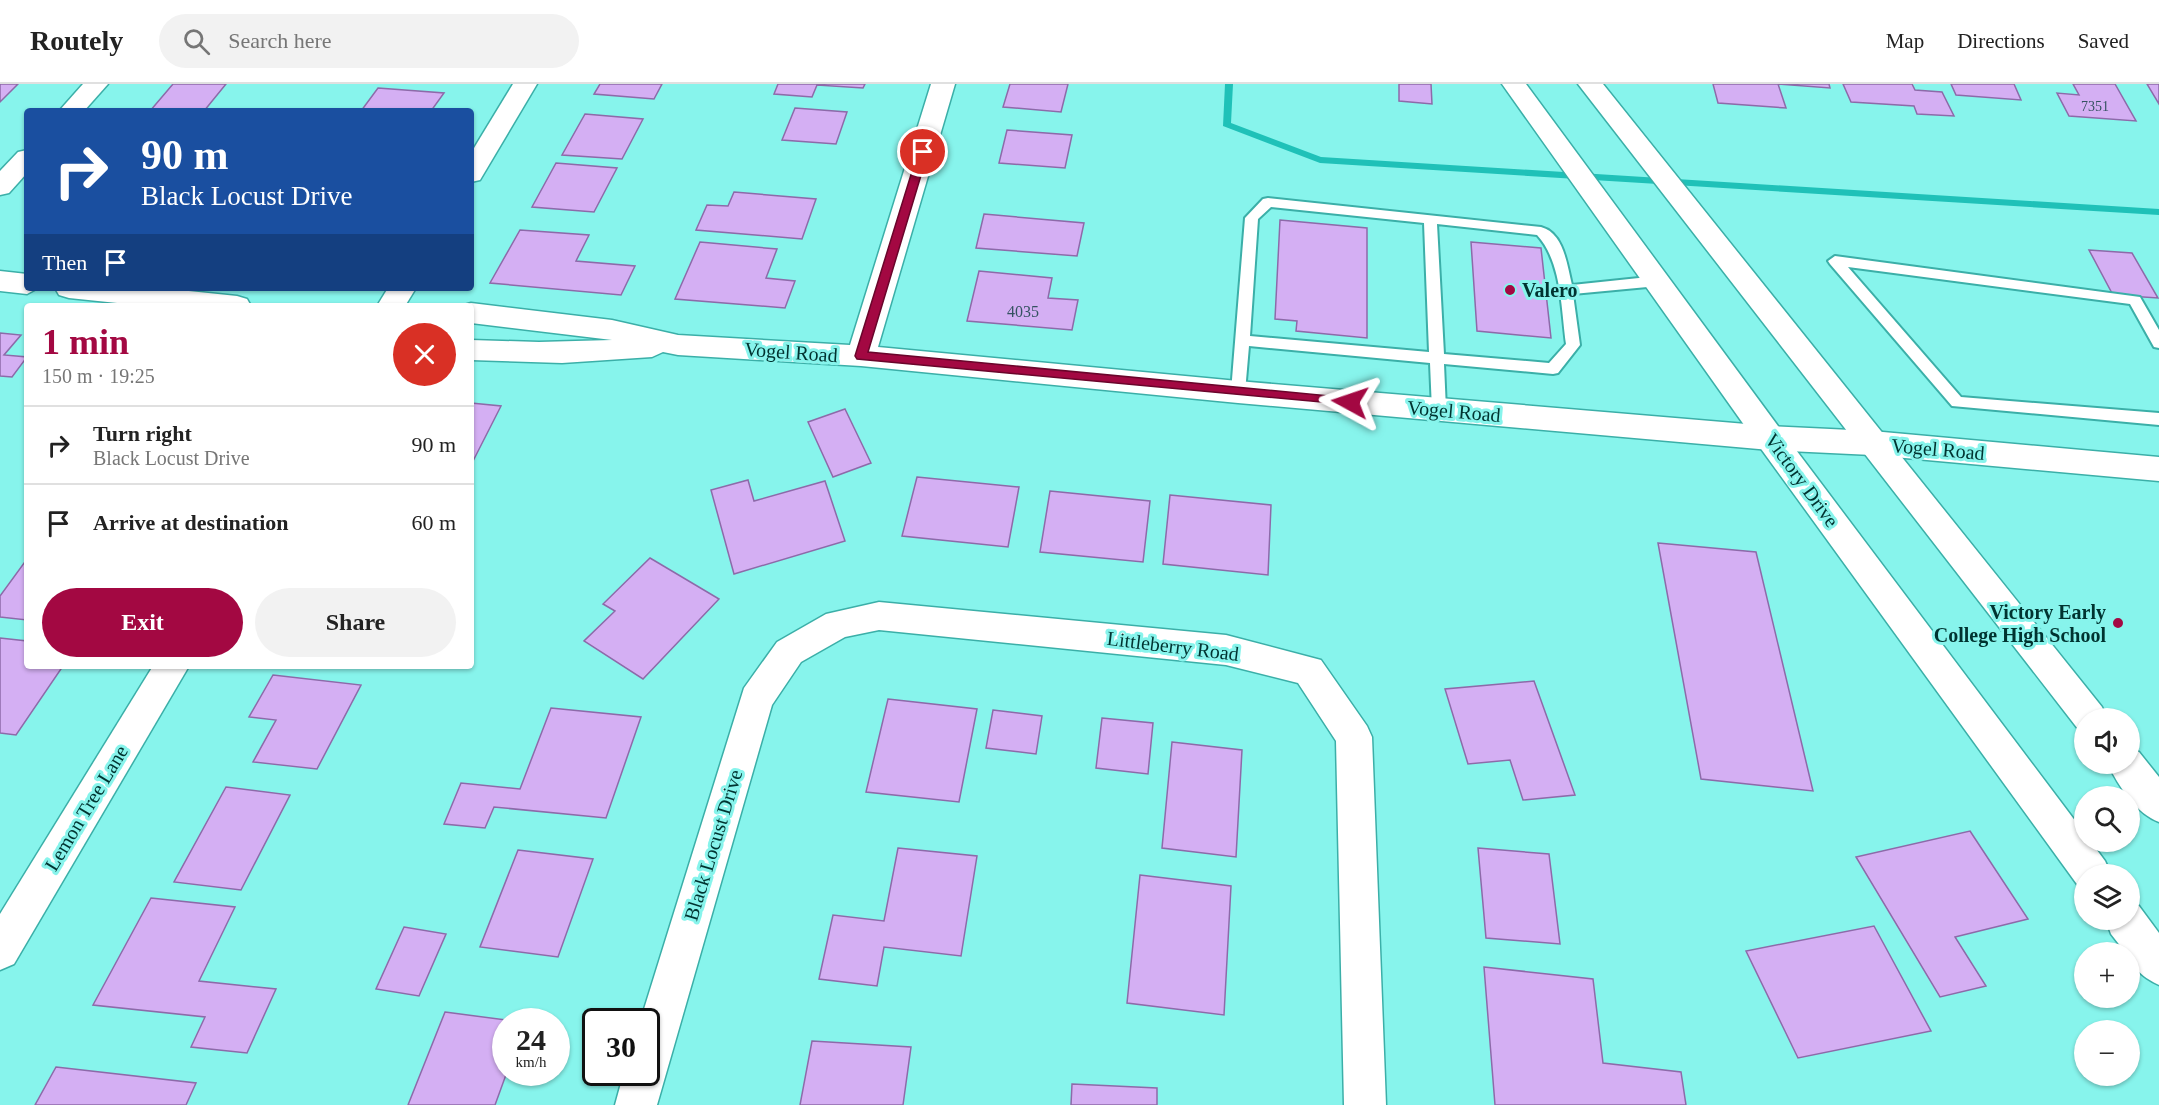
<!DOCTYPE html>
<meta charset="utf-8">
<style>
body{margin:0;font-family:"Times New Roman",serif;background:#f2f2f2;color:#222;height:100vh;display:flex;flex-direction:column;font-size:22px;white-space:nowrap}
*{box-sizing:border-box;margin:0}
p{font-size:20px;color:#767676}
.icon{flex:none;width:33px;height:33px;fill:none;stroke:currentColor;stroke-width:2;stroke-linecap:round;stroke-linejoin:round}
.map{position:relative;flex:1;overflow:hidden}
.side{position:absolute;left:24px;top:219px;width:450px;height:366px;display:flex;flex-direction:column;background:#fff;border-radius:6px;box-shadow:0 2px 4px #0004}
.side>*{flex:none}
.banner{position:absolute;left:24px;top:24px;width:450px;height:183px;border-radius:6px;box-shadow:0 2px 4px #0004;background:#1a4fa0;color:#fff;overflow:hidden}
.buttons{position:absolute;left:2074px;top:624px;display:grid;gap:12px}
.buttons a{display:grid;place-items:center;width:66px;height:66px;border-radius:50%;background:#fff;box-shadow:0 2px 4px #0004;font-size:30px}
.speed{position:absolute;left:492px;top:924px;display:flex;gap:12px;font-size:30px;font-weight:700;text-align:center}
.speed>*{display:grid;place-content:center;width:78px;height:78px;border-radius:50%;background:#fff;box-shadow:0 2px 4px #0004;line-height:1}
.speed small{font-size:15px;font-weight:400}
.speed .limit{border:3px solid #111;border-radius:9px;background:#fff;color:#111}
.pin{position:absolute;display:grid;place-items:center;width:51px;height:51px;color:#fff;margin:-26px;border:3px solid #fff;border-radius:50%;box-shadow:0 2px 6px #0007}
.me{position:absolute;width:66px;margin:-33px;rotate:275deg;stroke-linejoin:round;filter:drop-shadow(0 0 4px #0008)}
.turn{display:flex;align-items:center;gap:21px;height:126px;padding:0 18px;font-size:27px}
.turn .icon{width:78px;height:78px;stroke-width:2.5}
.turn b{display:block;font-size:42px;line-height:51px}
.then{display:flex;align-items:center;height:57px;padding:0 18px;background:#0003;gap:12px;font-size:22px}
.round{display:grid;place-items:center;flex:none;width:63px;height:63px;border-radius:32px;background:#f2f2f2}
.overview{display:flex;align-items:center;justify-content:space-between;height:102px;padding:0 18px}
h1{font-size:36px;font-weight:800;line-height:45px;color:#a30842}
.cta{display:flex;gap:12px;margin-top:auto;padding:12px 18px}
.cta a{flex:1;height:69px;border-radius:36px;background:#a30842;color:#fff;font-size:24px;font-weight:800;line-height:69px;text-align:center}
.cta a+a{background:#f2f2f2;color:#222}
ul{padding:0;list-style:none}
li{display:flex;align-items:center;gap:18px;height:78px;padding:0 18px;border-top:2px solid #e0e0e0}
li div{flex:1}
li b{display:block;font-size:22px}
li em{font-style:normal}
header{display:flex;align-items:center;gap:36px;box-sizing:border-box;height:84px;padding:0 30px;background:#fff;border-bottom:2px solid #e0e0e0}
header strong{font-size:28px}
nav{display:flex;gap:33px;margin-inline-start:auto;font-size:21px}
.search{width:420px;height:54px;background:#f2f2f2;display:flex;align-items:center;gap:15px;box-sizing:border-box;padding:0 21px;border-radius:33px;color:#767676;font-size:22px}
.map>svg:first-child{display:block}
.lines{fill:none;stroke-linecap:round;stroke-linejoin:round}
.stream{fill:#1fc1b8;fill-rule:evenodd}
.building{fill:#d4aff3;stroke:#8d6aa9;stroke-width:1.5}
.service-casing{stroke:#3bafa8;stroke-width:4}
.minor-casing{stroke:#3bafa8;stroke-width:3}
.tertiary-casing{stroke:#3bafa8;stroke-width:3}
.secondary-casing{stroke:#3bafa8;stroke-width:3}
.service{fill:#fff;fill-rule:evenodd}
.minor{fill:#fff;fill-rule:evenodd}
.tertiary{fill:#fff;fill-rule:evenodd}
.secondary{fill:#fff;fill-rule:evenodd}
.route{fill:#a30842;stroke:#6a052b;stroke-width:1.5}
.poi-dot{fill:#a30842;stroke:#87f4ec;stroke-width:2}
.labels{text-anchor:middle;stroke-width:6;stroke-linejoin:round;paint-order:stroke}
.far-number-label{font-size:14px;fill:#355261}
.number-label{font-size:16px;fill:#355261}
.poi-label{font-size:20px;font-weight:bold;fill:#003330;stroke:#87f4ec;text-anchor:start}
.street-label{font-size:20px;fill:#003330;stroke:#87f4ec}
</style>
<header>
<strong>Routely</strong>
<div class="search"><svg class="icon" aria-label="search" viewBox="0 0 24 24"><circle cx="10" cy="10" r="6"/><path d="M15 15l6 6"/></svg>Search here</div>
<nav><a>Map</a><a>Directions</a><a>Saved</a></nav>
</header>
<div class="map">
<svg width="2159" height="1021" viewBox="0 0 2159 1021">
<rect width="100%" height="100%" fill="#87f4ec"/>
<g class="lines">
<path class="stream" d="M1225 0H1233L1231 39 1321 73 2159 125V131L1320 79 1223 42Z"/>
</g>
<g class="building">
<path d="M0 0H18L0 18Z"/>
<path d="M173 0H226L204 27H150Z"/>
<path d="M600 0H662L654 15 594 10Z"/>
<path d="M778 0H865L863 4 817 1 812 13 774 10Z"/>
<path d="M1010 0H1068L1061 28 1003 23Z"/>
<path d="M1399 0H1431L1432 20 1399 17Z"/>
<path d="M1713 0H1829L1830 4 1778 0 1786 24 1718 19Z"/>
<path d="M1843 0H1912L1915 6 1942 8 1954 32 1917 30 1914 22 1851 18Z"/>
<path d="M1951 0H2014L2021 16 1956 11Z"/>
<path d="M2073 0H2115L2136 37 2069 32 2057 9 2079 11Z"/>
<path d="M2147 0H2159V20Z"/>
<path d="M378 4 444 9 431 27H361Z"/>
<path d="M795 24 847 28 836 60 782 56Z"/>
<path d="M585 30 643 35 622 75 562 71Z"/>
<path d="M1007 46 1072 51 1065 84 999 79Z"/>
<path d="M556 79 617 84 594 128 532 123Z"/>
<path d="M734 108 816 115 802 155 696 146 707 121 728 122Z"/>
<path d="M984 130 1084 139 1077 172 976 164Z"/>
<path d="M1280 136 1367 144V254L1296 247 1297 237 1275 235Z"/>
<path d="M520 146 589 151 576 177 635 182 621 211 490 199Z"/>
<path d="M700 158 777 165 766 194 795 197 785 224 675 215Z"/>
<path d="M1471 158 1541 164 1551 254 1477 247Z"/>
<path d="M2089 166 2132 169 2158 214 2113 211Z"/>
<path d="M979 187 1052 194 1048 214 1078 216 1072 246 967 237Z"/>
<path d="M0 249 21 251 4 271 27 273 12 293 0 292Z"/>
<path d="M471 319 501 322 471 381Z"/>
<path d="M845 325 871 379 833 393 808 338Z"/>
<path d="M917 393 1019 403 1008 463 902 452Z"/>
<path d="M748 396 754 417 825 397 845 457 734 490 711 406Z"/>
<path d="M1050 407 1150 417 1143 478 1040 468Z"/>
<path d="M1170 411 1271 421 1268 491 1163 480Z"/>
<path d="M1658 459 1756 468 1813 707 1701 695Z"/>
<path d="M650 474 719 515 643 595 584 557 615 527 603 520Z"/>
<path d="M27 475V536L0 533V512Z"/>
<path d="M0 554 27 557V582H63L16 651 0 649Z"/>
<path d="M273 591 361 601 317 685 253 678 276 636 249 633Z"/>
<path d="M1534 597 1575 711 1523 716 1510 676 1468 680 1445 605Z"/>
<path d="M888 615 977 625 959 718 866 708Z"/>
<path d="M551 624 641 633 606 734 494 723 485 744 444 740 461 699 520 705Z"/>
<path d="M993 626 1042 632 1036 670 986 664Z"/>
<path d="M1102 634 1153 639 1148 690 1096 684Z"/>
<path d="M1172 658 1242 666 1236 773 1162 764Z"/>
<path d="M226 703 290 711 241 806 174 798Z"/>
<path d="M1970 747 2028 835 1955 853 1986 902 1940 913 1856 773Z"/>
<path d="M898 764 977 772 961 872 884 863 877 902 819 895 833 831 884 837Z"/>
<path d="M1478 764 1549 770 1560 860 1486 854Z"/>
<path d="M518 766 593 775 558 873 480 863Z"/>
<path d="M1140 791 1231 802 1224 931 1127 919Z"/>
<path d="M151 814 235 823 199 897 276 905 247 969 191 963 205 933 93 921Z"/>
<path d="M1874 842 1931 947 1798 974 1746 867Z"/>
<path d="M404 843 446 850 419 912 376 905Z"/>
<path d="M1484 883 1593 895 1603 979 1681 988 1686 1021H1495Z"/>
<path d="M445 928 521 938H506L507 988 495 1021H408Z"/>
<path d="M812 957 911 963 903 1021H800Z"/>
<path d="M56 983 196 999 186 1021H35Z"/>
<path d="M1072 1000 1157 1004V1021H1071Z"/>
</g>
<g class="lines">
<g class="service-casing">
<g id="service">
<path d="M1268 114 1541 143C1564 149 1567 181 1572 201L1658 192 1665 197 1658 202 1573 210 1580 261 1558 289 1553 290 1444 280 1446 326 1444 330H1434L1432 326 1430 279 1249 262 1245 308 1243 312H1233L1231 308 1245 134 1263 115ZM1271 123 1424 139 1429 268 1250 252 1258 135ZM1437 140 1537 151C1562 178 1561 225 1566 260L1549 279 1444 270Z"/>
<path d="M1835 172 2140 213 2159 246V264L2154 263 2130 220 1848 183 1961 313 2159 329V341L1952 322 1830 180 1828 177Z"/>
</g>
</g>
<g class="minor-casing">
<g id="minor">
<path d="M83 0H108L84 27H59Z"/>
<path d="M513 0H537L480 96 471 98V69Z"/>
<path d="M931 0H955L878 263 1238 297 1770 342 1781 346 1785 354 1781 362 1770 366 1238 319 861 282 678 271 663 268 652 273 562 279 471 276V256L539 258 612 256 471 239V222H461L471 219 612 236 678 251 850 261Z"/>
<path d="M27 66V89L9 109 0 111V87L18 68Z"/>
<path d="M0 187 27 190V204H38L27 210 0 207Z"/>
<path d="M55 204H160L237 212 247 215 251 222H146L69 214 59 211Z"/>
<path d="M388 204H416L405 222H377Z"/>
<path d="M879 518 1226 551 1321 576 1367 642 1372 653 1386 1021H1344L1336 657 1298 599 1226 581 879 546 845 553 801 578 772 621 657 1021H615L624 988H646V938H640L744 604 777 558 826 530Z"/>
<path d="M153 582H189L14 880 0 886V830Z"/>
</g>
</g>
<g class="tertiary-casing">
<path id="tertiary" d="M1770 342 1872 347 2159 373V397L1872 371 1770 366 1759 362 1755 354 1759 346Z"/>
</g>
<g class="secondary-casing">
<g id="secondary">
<path d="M1502 0H1526L1781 346 2085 750V758H2091L2105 777 2111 790H2085V806L2079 803 1759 362Z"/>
<path d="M1578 0H1603L2102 623 2107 634H2085V648L2078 645Z"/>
<path d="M2130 665 2139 668 2159 693V738C2137 730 2118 702 2108 680H2130Z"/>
<path d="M2130 819 2139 822 2159 849V901C2146 895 2130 884 2130 868H2125L2111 850 2106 836H2130Z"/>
</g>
</g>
<use href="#service" class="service"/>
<use href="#minor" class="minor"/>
<use href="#tertiary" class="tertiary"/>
<use href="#secondary" class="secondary"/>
</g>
<path class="route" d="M923 65 928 68 868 268 1350 314 1356 318 1354 321 857 275 855 272 918 68Z"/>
<g class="poi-dot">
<circle cx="1510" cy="206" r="6"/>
<circle cx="2118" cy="539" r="6"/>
</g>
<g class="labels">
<g class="far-number-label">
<text x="2095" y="27">7351</text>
</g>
<g class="number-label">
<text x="1023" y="233">4035</text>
</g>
<g class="poi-label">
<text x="1522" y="213">Valero</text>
<text x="2106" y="535" text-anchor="end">Victory Early<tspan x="2106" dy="23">College High School</tspan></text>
</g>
<g class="street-label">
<text transform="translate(791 268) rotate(4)" y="7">Vogel Road</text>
<text transform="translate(1454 327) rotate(5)" y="7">Vogel Road</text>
<text transform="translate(1938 365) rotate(5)" y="7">Vogel Road</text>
<text transform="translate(1802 396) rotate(54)" y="7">Victory Drive</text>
<text transform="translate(1173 562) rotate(7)" y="7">Littleberry Road</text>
<text transform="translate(86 724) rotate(-59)" y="7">Lemon Tree Lane</text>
<text transform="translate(713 761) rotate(-73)" y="7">Black Locust Drive</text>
</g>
</g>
</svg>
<div class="buttons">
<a><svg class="icon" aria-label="sound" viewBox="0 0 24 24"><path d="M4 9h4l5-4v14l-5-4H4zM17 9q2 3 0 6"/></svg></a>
<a><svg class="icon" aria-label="search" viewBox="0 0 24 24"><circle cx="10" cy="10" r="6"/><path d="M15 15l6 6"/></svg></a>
<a><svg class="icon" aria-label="layers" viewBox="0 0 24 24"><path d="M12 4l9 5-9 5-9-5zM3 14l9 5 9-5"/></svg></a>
<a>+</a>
<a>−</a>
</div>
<div class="speed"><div>24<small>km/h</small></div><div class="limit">30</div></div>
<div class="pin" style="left:923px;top:68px;background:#d93025"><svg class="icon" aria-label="arrive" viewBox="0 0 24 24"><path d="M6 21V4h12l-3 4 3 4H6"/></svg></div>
<svg class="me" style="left:1350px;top:318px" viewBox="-20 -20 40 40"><path d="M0-17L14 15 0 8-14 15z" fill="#a30842" stroke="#fff" stroke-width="4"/></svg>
<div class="banner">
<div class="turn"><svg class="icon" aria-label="right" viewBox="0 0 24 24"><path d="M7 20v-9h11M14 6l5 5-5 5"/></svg><div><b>90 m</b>Black Locust Drive</div></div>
<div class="then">Then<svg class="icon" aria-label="arrive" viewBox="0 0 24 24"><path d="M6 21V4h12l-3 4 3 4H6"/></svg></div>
</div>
<section class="side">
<div class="overview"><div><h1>1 min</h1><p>150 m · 19:25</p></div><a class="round" style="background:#d93025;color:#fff"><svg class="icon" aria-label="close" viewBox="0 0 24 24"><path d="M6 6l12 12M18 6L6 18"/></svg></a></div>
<ul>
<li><svg class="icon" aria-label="right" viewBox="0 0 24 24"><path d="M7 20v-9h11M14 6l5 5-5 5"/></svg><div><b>Turn right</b><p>Black Locust Drive</p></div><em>90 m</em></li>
<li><svg class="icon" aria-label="arrive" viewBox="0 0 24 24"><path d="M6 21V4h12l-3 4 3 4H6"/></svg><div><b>Arrive at destination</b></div><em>60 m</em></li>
</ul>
<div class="cta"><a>Exit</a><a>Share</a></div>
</section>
</div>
